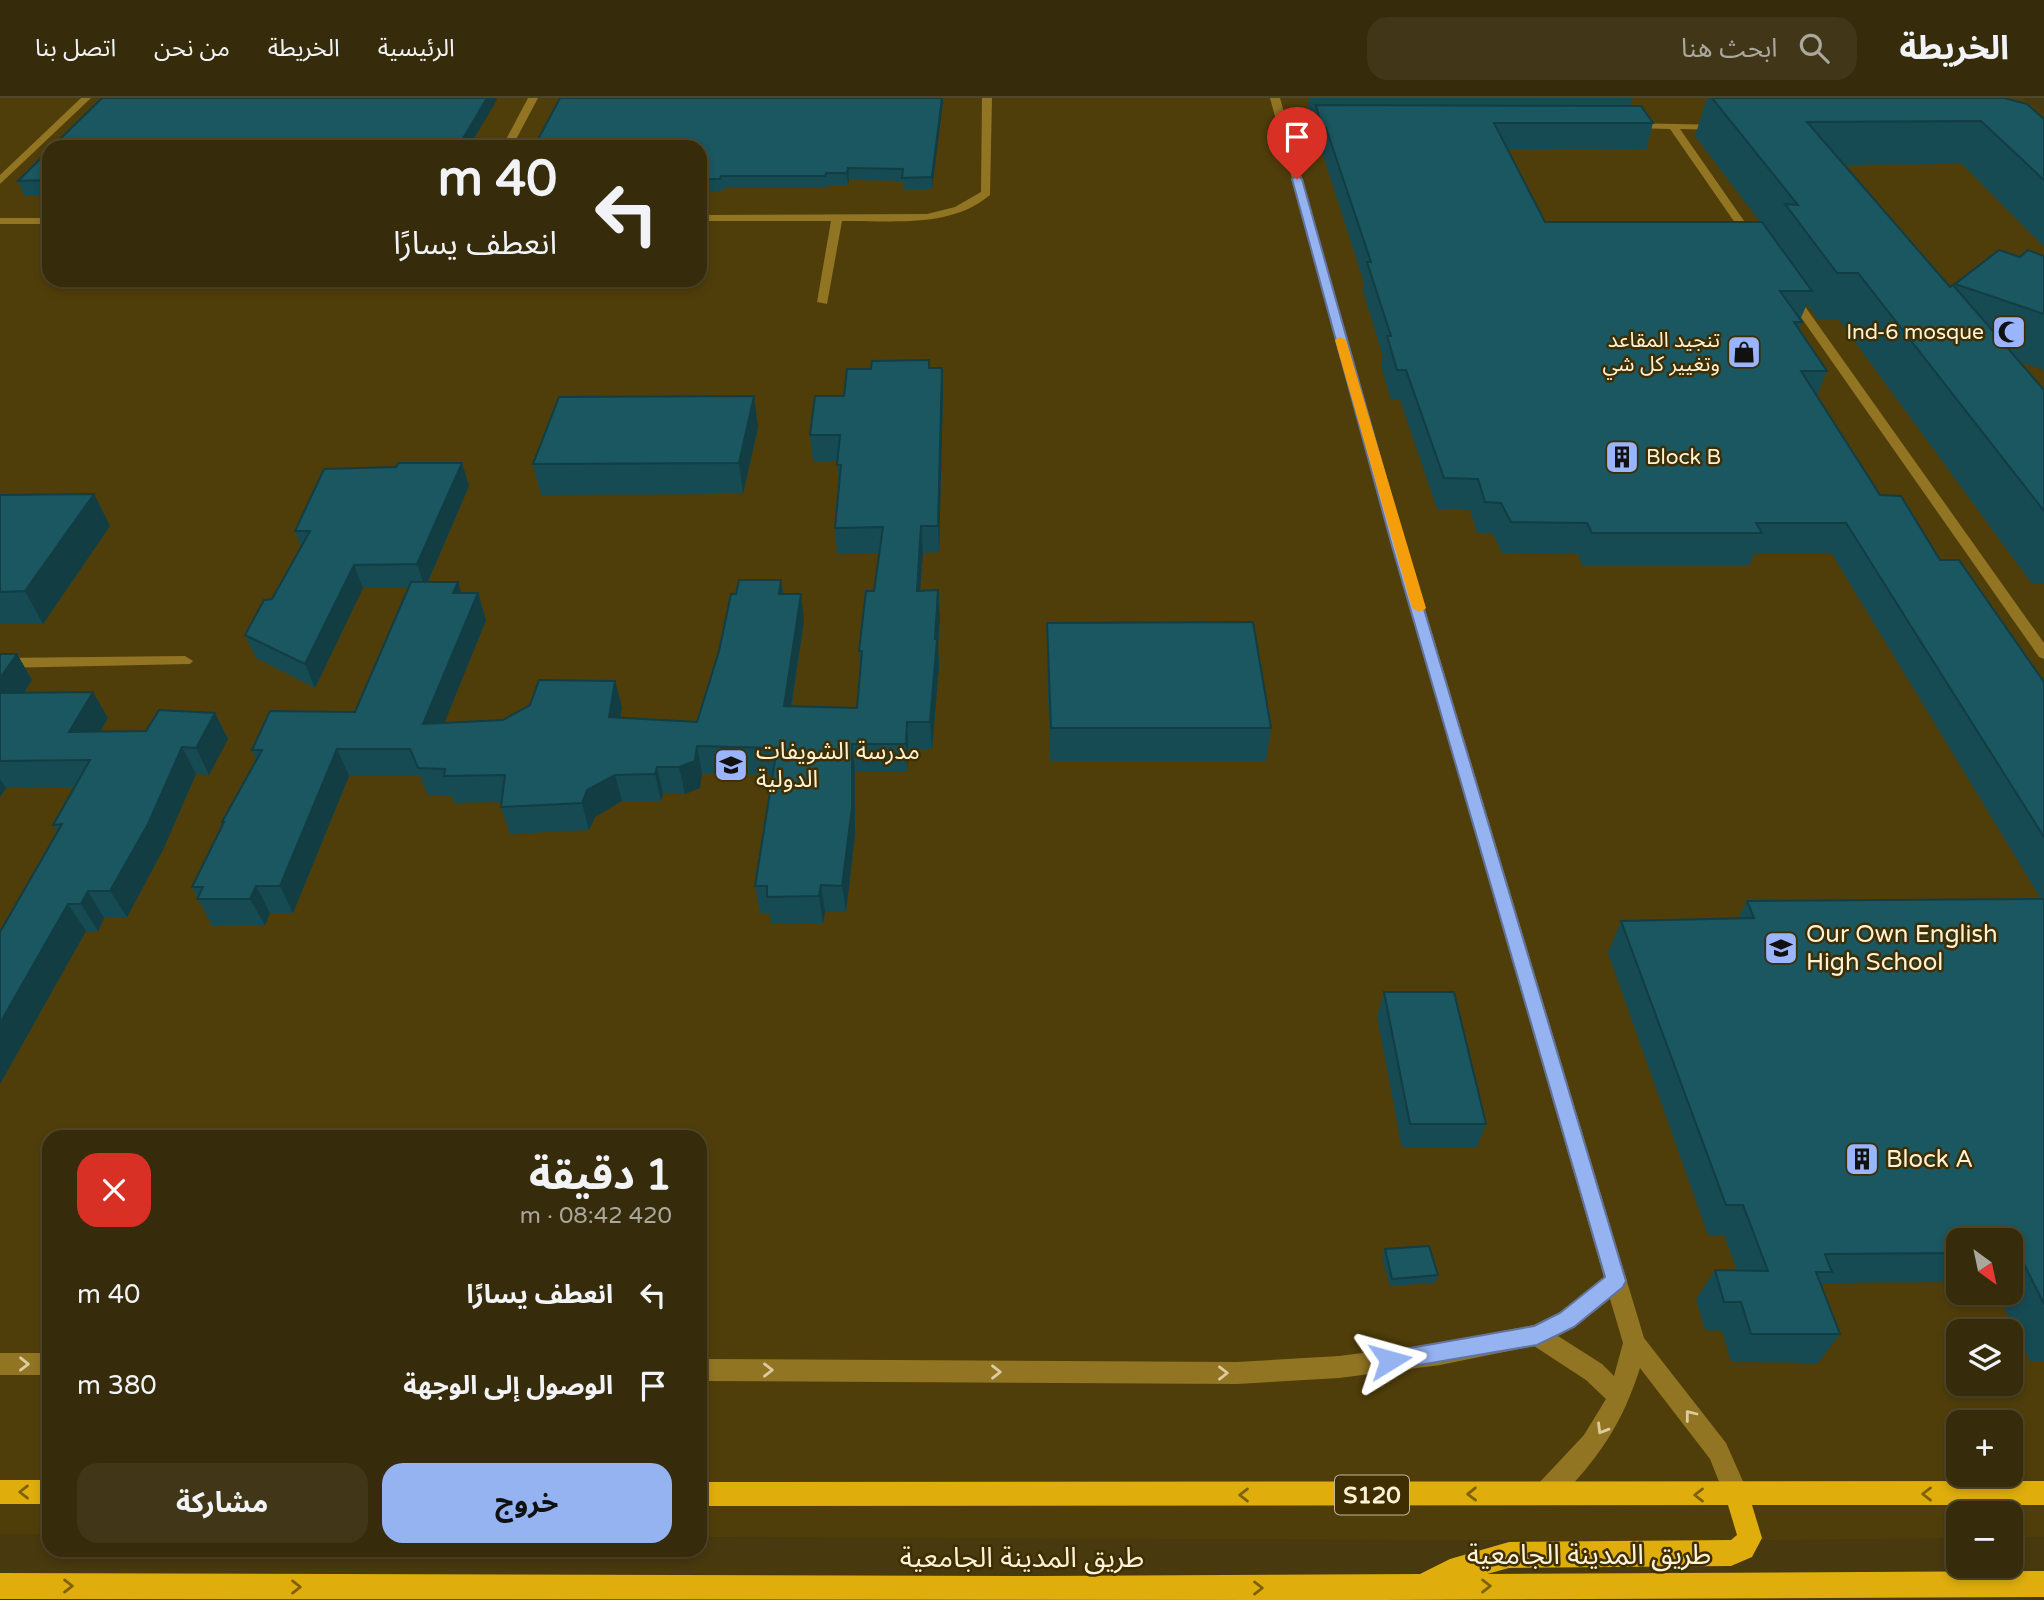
<!DOCTYPE html>
<html lang="ar">
<meta charset="utf-8">
<style>
body{margin:0;font-family:"Varela Round","Noto Sans Arabic",sans-serif;background:#413718;color:#f1f3f6;direction:rtl;height:100vh;display:flex;flex-direction:column;font-size:26px;white-space:nowrap}
*{box-sizing:border-box;margin:0}
p{font-size:23px;color:#aaa79c}
.icon{flex:none;width:38px;height:38px;fill:none;stroke:currentColor;stroke-width:2;stroke-linecap:round;stroke-linejoin:round}
.map{position:relative;flex:1;overflow:hidden;direction:ltr}
.side{position:absolute;left:42px;top:1032px;width:665px;height:427px;display:flex;flex-direction:column;background:#362b0a;border-radius:21px;box-shadow:0 4px 10px #0003,0 0 0 2px #50472b;direction:rtl}
.side>*{flex:none}
.banner{position:absolute;left:42px;top:42px;width:665px;height:147px;border-radius:21px;box-shadow:0 4px 10px #0003,0 0 0 2px #50472b;direction:rtl;background:#362b0a;color:#f1f3f6;overflow:hidden}
.needle{width:46px;rotate:147deg}
.fabs{position:absolute;left:1946px;top:1130px;display:grid;gap:14px}
.fabs a{display:grid;place-items:center;width:77px;height:77px;border-radius:14px;background:#362b0a;box-shadow:0 4px 10px #0003,0 0 0 2px #50472b;font-size:35px}
.pin{position:absolute;display:grid;place-items:center;width:60px;height:60px;color:#fff;margin:-72px -30px;border-radius:50% 50% 50% 0;rotate:-45deg;box-shadow:0 0 7px #0007}
.pin .icon{rotate:45deg}
.me{position:absolute;width:77px;margin:-38px;rotate:82deg;stroke-linejoin:round;filter:drop-shadow(0 0 5px #0008)}
.turn{display:flex;align-items:center;gap:24px;height:147px;padding:0 35px;font-size:32px}
.turn .icon{width:91px;height:91px;stroke-width:2.5}
.turn b{display:block;font-size:49px;line-height:60px}
.round{display:grid;place-items:center;flex:none;width:74px;height:74px;border-radius:21px;background:#413718}
.overview{display:flex;align-items:center;justify-content:space-between;height:119px;padding:0 35px}
h1{font-size:42px;font-weight:700;line-height:52px}
.cta{display:flex;gap:14px;margin-top:auto;padding:14px 35px}
.cta a{flex:1;height:80px;border-radius:21px;background:#95b2f1;color:#111;font-size:28px;font-weight:700;line-height:80px;text-align:center}
.cta a+a{background:#413718;color:#f1f3f6}
ul{padding:0;list-style:none}
li{display:flex;align-items:center;gap:21px;height:91px;padding:0 35px}
li div{flex:1}
li b{display:block;font-size:26px}
li em{font-style:normal}
header{display:flex;align-items:center;gap:42px;box-sizing:border-box;height:98px;padding:0 35px;background:#362b0a;border-bottom:2px solid #50472b}
header strong{font-size:33px}
nav{display:flex;gap:38px;margin-inline-start:auto;font-size:24px}
.search{width:490px;height:63px;background:#413718;display:flex;align-items:center;gap:18px;box-sizing:border-box;padding:0 24px;border-radius:21px;color:#aaa79c;font-size:26px}
.map>svg:first-child{display:block}
.built{fill:#503e0a;fill-rule:evenodd}
.lines{fill:none;stroke-linecap:round;stroke-linejoin:round}
.minor{fill:#927523;fill-rule:evenodd}
.major{fill:#dfae0d;fill-rule:evenodd}
.wall{fill:#164b53}
.shaded-wall{fill:#123d43}
.building{fill:#1a5760;stroke:#123d43;stroke-width:2}
.oneway{stroke:#decca0}
.oneway2{stroke:#7e6106}
.route{fill:#95b2f1;stroke:#61749d;stroke-width:2}
.slow{fill:#f59e0b}
.labels{text-anchor:middle;stroke-width:5;stroke-linejoin:round;paint-order:stroke}
.far-poi-label{font-size:21px;fill:#fef2d6;stroke:#3e2e02;text-anchor:end}
.shield{fill:#3e2e02;stroke:#c4b796;stroke-width:2}
.shield-label{font-size:23px;font-weight:bold;fill:#fef2d6}
.poi-label{font-size:24px;fill:#fef2d6;stroke:#3e2e02;text-anchor:start}
.near-street-label{font-size:28px;fill:#fef2d6;stroke:#3e2e02}
</style>
<header>
<strong>الخريطة</strong>
<div class="search"><svg class="icon" aria-label="search" viewBox="0 0 24 24"><circle cx="10" cy="10" r="6"/><path d="M15 15l6 6"/></svg>ابحث هنا</div>
<nav><a>الرئيسية</a><a>الخريطة</a><a>من نحن</a><a>اتصل بنا</a></nav>
</header>
<div class="map">
<svg width="2044" height="1502" viewBox="0 0 2044 1502">
<rect width="100%" height="100%" fill="#48390e"/>
<path class="built" d="M0 0H2023L2044 17V1439H2011V1416H1958V1440L1700 1443 700 1439V1040H49V1436H0ZM49 49H700V182H49ZM1958 1143H2011V1195H1958ZM1958 1234H2011V1286H1958ZM1958 1325H2011V1377H1958Z"/>
<g class="lines">
<g class="minor">
<path d="M81 0H91L0 86V77Z"/>
<path d="M528 0H538L512 49H502Z"/>
<path d="M982 0H992L990 97C950 131 890 122 842 123L827 206 817 204 831 123H700V117L927 116 955 109 981 94Z"/>
<path d="M1270 0H1280L1287 25H1335L1340 28 1335 31H1288L1406 448 1644 1240 1726 1345 1749 1397 1746 1406 1737 1409 1728 1406 1710 1361 1640 1270C1622 1327 1598 1361 1556 1404L1547 1407 1538 1404 1535 1395 1538 1386 1584 1337 1606 1301 1586 1282 1534 1248 1440 1267 1339 1280 1237 1286 700 1283V1261L1237 1264 1339 1258 1440 1245 1534 1227 1559 1215 1604 1179 1392 448ZM1610 1201 1623 1245 1614 1278 1602 1266 1558 1238 1575 1229Z"/>
<path d="M1629 25 1723 27V31L1720 32 1680 31 1758 143 1757 145H1749L1670 31 1626 30V26Z"/>
<rect x="0" y="120" width="49" height="6"/>
<path d="M1786 193H1794L2044 545V561L2039 559 1784 195Z"/>
<path d="M185 558 193 563 190 566 0 570V560Z"/>
<rect x="0" y="1255" width="49" height="22"/>
</g>
<g class="major">
<rect x="0" y="1382" width="49" height="24"/>
<path d="M2044 1383V1407H1752L1762 1440 1752 1459 1731 1468 1509 1470 1487 1476 2044 1473V1499L1382 1502 0 1501V1475L1037 1478 1420 1476 1450 1461 1509 1444 1731 1442 1737 1437 1728 1407 700 1408V1384Z"/>
</g>
</g>
<g class="wall">
<path d="M560 0H943L932 91H903V83L849 82 848 87H828L827 90H723L722 93H709L707 97H700V49Z"/>
<path d="M1308 0H1633L1630 8 1653 25 1646 52 1507 51 1545 124H1760L1695 38 1707 0H2004L2044 21V149L1962 66 1845 67 1950 189 1954 188 1955 186 2020 159 2044 158V272L2020 264 2044 292V486H2032L1839 222H1818L1807 206 1800 222 1802 224 1799 232 1827 273 1817 298 1880 397 1940 462 2044 584V1263H2030L1997 1195H2011V1143H1958V1184L1824 1185 1821 1189 1840 1236 1818 1265 1731 1264 1722 1233 1705 1232 1696 1201 1715 1172H1737L1724 1137H1708L1608 855 1621 823 1738 820 1747 803 2041 801 1832 456H1754L1749 467H1582L1578 456 1502 455 1493 436 1477 435 1470 412 1437 411 1400 302H1391L1381 268 1383 259 1363 193 1364 185 1323 57H1318L1313 34 1314 22H1310Z"/>
<path d="M49 52V97H24L18 83Z"/>
<path d="M930 270H942L943 295 939 454 923 455 920 492 940 519 938 548 939 568 932 651H908V673H855V737L846 814H825L823 825 771 826 769 815H760L755 788 773 677 702 675 700 690 685 696H663L661 703H622L595 719 589 732 510 736 501 709 502 704 454 705 452 698 428 697 420 678H349L293 815H270L265 827 212 828 192 789 223 726 222 724 256 662 252 652 355 614 408 490H363L315 590 256 560 245 537 272 501 301 449 295 433 396 369 462 365 469 388 428 484 462 495H478L486 522 444 625 503 622 615 583 622 609 620 620 697 624 736 496 781 482 783 496 804 522 792 608 857 610 861 570 859 553 874 493 879 455 837 456 835 430 839 388 837 363H813L810 337 844 298Z"/>
<path d="M758 329 743 396 541 397 533 366Z"/>
<path d="M94 396 110 428 43 526H0V397Z"/>
<path d="M1047 525 1271 630 1266 663H1050L1047 557Z"/>
<path d="M0 556H17L32 582 24 595 108 620 100 633H146L215 615 228 641 209 677 196 676 163 752 127 819 104 820 98 833H86L0 986 58 734 53 727 74 689 6 690 0 699Z"/>
<path d="M1384 894 1486 1026 1477 1050H1402L1377 919Z"/>
<path d="M1385 1151 1438 1177 1435 1185 1390 1188 1382 1159Z"/>
</g>
<g class="shaded-wall">
<path d="M487 0H496L497 2 469 49H458Z"/>
<path d="M942 0H943V5L932 91V79Z"/>
<path d="M848 70 849 82 848 87 847 75Z"/>
<path d="M707 81 709 93 707 97 706 85Z"/>
<path d="M942 270 943 295 939 454 938 428Z"/>
<path d="M754 298 758 329 743 396 739 365Z"/>
<path d="M462 365 469 388 425 490 417 466Z"/>
<path d="M94 396 110 428 43 526 25 493Z"/>
<path d="M921 428 923 455 918 519 917 493Z"/>
<path d="M354 467 363 490 315 590 305 566Z"/>
<path d="M781 482 785 508 779 496Z"/>
<path d="M458 484 466 510 453 495Z"/>
<path d="M938 492 940 519 938 548 939 568 932 651 930 624Z"/>
<path d="M478 495 486 522 433 653 423 626Z"/>
<path d="M801 496 804 522 787 635 784 608Z"/>
<path d="M17 556 32 582 6 622 0 612V580Z"/>
<path d="M615 583 622 609 615 646 609 619Z"/>
<path d="M93 594 108 620 85 660 69 634Z"/>
<path d="M215 615 228 641 209 677 196 650Z"/>
<path d="M907 624 908 651V673L906 646Z"/>
<path d="M852 646 855 673V737L846 814 842 788Z"/>
<path d="M697 648 702 675 700 690 685 696 679 669Z"/>
<path d="M182 649 196 676 163 752 127 819 110 793Z"/>
<path d="M337 651 349 678 293 815 280 788Z"/>
<path d="M657 669 663 696 661 703 655 676Z"/>
<path d="M615 677 622 703 595 719 589 732 582 705 587 692Z"/>
<path d="M0 681 6 690 0 699Z"/>
<path d="M821 787 825 814 823 825 819 798Z"/>
<path d="M256 788 270 815 265 827 250 801Z"/>
<path d="M88 793 104 820 98 833 81 806Z"/>
<path d="M68 806 86 833 0 986V925Z"/>
</g>
<g class="building">
<path d="M102 0H487L458 49H52Z"/>
<path d="M560 0H942L932 79 902 80 903 71 848 70 847 75H826L825 78H721L720 81H707L706 85H700V49H534Z"/>
<path d="M1712 0H2004L2027 6 2044 21V82L1981 23 1807 24 1950 189 1953 187 2044 292V413L1858 175H1837L1785 106 1798 107Z"/>
<path d="M1316 7 1641 8 1653 25H1494L1545 124H1762L1812 193H1780L1802 224H1794L1827 273H1801L1880 397 1901 398 1940 462H1959L2044 584V739L1846 425H1756L1762 435H1592L1587 425 1511 424 1501 405 1485 404 1478 381 1444 380 1406 272H1397L1387 238H1391L1367 164H1371L1326 30H1322Z"/>
<path d="M49 52V82L18 83Z"/>
<path d="M1999 152 2020 159 2028 152 2044 158V216L1955 186Z"/>
<path d="M929 262V270H942L938 428H921L917 493 938 492 935 541H937L930 624H907L906 646H852V710L842 788 821 787 819 798 767 799V788H755L777 650 697 648 695 663 679 669H657L655 676 615 677 587 692 582 705 501 709 505 677 444 678 445 671 418 670 410 651H337L280 788H256L250 801H197L203 789H192L224 724H222L262 652H252L270 613 355 614 411 484H458L453 495H478L423 626 503 622 530 607 539 582 615 583 609 619 697 624 719 553 731 496H736L739 482H781L779 496H801L784 608 857 610 862 553H859L866 493H874L883 429 835 430 841 367H837L840 337H810L815 298H844L847 271H871L872 263Z"/>
<path d="M754 298 739 365 533 366 559 299Z"/>
<path d="M398 365H462L417 466 354 467 305 566 245 537 264 502 272 501 310 433H295L324 371 396 369Z"/>
<path d="M94 396 25 493 0 494V397Z"/>
<path d="M1253 524 1271 630H1051L1047 525Z"/>
<path d="M0 556H17L0 580Z"/>
<path d="M93 594 69 634 146 633 159 612 215 615 196 650 182 649 148 726 110 793H88L81 806H68L0 925V834L62 726 53 727 90 662 0 663V595Z"/>
<path d="M2044 801V1206L2018 1154H2011V1143H1958V1155L1825 1156 1832 1174H1816L1840 1236H1751L1741 1204H1724L1715 1172 1768 1173 1743 1107H1726L1621 823 1754 820 1747 803Z"/>
<path d="M1384 894H1454L1486 1026H1410Z"/>
<path d="M1429 1148 1438 1177 1392 1181 1385 1151Z"/>
</g>
<defs><path id="oneway-chevron" d="M-2-3.5L2.5 0L-2 3.5" fill="none" stroke-width="1.6" stroke-linecap="round" stroke-linejoin="round" transform="scale(1.75)"/></defs>
<g class="oneway">
<use href="#oneway-chevron" transform="translate(24 1266) rotate(1)"/>
<use href="#oneway-chevron" transform="translate(768 1272)"/>
<use href="#oneway-chevron" transform="translate(996 1274)"/>
<use href="#oneway-chevron" transform="translate(1223 1275)"/>
<use href="#oneway-chevron" transform="translate(1690 1317) rotate(-128)"/>
<use href="#oneway-chevron" transform="translate(1602 1331) rotate(121)"/>
</g>
<g class="oneway2">
<use href="#oneway-chevron" transform="translate(24 1394) rotate(180)"/>
<use href="#oneway-chevron" transform="translate(1472 1396) rotate(179)"/>
<use href="#oneway-chevron" transform="translate(1927 1396) rotate(180)"/>
<use href="#oneway-chevron" transform="translate(1244 1397) rotate(-180)"/>
<use href="#oneway-chevron" transform="translate(1699 1397) rotate(180)"/>
<use href="#oneway-chevron" transform="translate(68 1488)"/>
<use href="#oneway-chevron" transform="translate(1486 1488)"/>
<use href="#oneway-chevron" transform="translate(296 1489)"/>
<use href="#oneway-chevron" transform="translate(1258 1490)"/>
</g>
<path class="route" d="M1297 78 1302 81 1405 448 1626 1183 1623 1189 1574 1229 1537 1247 1390 1272 1382 1269 1379 1262 1382 1255 1534 1228 1560 1215 1605 1179 1392 448 1292 81Z"/>
<path class="slow" d="M1340 239 1346 242 1426 510 1424 512 1419 514 1412 510 1335 242Z"/>
<defs>
<g id="mosque-square" transform="scale(1.75)"><rect x="-9" y="-9" width="18" height="18" rx="4" fill="#9ab5fd" stroke="#3e2e02"/><path d="M3.5-4.9A6 6 0 1 0 3.5 4.9A5 5 0 1 1 3.5-4.9Z" fill="#111"/></g>
<g id="shop-square" transform="scale(1.75)"><rect x="-9" y="-9" width="18" height="18" rx="4" fill="#9ab5fd" stroke="#3e2e02"/><path d="M-5-2.5h2.3a2.7 3.5 0 0 1 5.4 0H5L5.5 6h-11ZM-1.5-2.5h3a1.5 2.3 0 0 0-3 0Z" fill="#111"/></g>
<g id="building-square" transform="scale(1.75)"><rect x="-9" y="-9" width="18" height="18" rx="4" fill="#9ab5fd" stroke="#3e2e02"/><path d="M-4-6H4V6H1V3H-1V6H-4ZM-2.5-4.3h1.7v1.8h-1.7ZM.8-4.3h1.7v1.8H.8ZM-2.5-1h1.7V.8h-1.7ZM.8-1h1.7V.8H.8Z" fill="#111"/></g>
<g id="school-square" transform="scale(1.75)"><rect x="-9" y="-9" width="18" height="18" rx="4" fill="#9ab5fd" stroke="#3e2e02"/><path d="M0-5L7-2L0 1L-7-2ZM-4 1L0 2.5L4 1V4Q0 6-4 4Z" fill="#111"/></g>
</defs>
<g fill-rule="evenodd">
<use href="#mosque-square" x="2009" y="234"/>
<use href="#shop-square" x="1744" y="254"/>
<use href="#building-square" x="1622" y="359"/>
<use href="#school-square" x="731" y="667"/>
<use href="#school-square" x="1781" y="850"/>
<use href="#building-square" x="1862" y="1061"/>
</g>
<g class="labels">
<g class="far-poi-label">
<text x="1984" y="241">Ind-6 mosque</text>
<text x="1720" y="249">تنجيد المقاعد<tspan x="1720" dy="24">وتغيير كل شي</tspan></text>
<text x="1646" y="366" text-anchor="start">Block B</text>
</g>
<rect class="shield" x="1335" y="1377.5" width="74" height="39" rx="5"/>
<g class="shield-label">
<text x="1372" y="1405">S120</text>
</g>
<g class="poi-label">
<text x="756" y="661">مدرسة الشويفات<tspan x="756" dy="28">الدولية</tspan></text>
<text x="1806" y="844">Our Own English<tspan x="1806" dy="28">High School</tspan></text>
<text x="1886" y="1069">Block A</text>
</g>
<g class="near-street-label">
<text x="1589" y="1466">طريق المدينة الجامعية</text>
<text x="1022" y="1469">طريق المدينة الجامعية</text>
</g>
</g>
</svg>
<div class="fabs">
<a><svg class="needle" viewBox="-14 -14 28 28"><path d="M0-13l5 13h-10z" fill="#e53935"/><path d="M0 13l5-13h-10z" fill="#aaa79c"/></svg></a>
<a><svg class="icon" aria-label="layers" viewBox="0 0 24 24"><path d="M12 4l9 5-9 5-9-5zM3 14l9 5 9-5"/></svg></a>
<a>+</a>
<a>−</a>
</div>
<div class="pin" style="left:1297px;top:81px;background:#d93025"><svg class="icon" aria-label="arrive" viewBox="0 0 24 24"><path d="M6 21V4h12l-3 4 3 4H6"/></svg></div>
<svg class="me" style="left:1390px;top:1262px" viewBox="-20 -20 40 40"><path d="M0-17L14 15 0 8-14 15z" fill="#95b2f1" stroke="#fff" stroke-width="4"/></svg>
<div class="banner">
<div class="turn"><svg class="icon" aria-label="left" viewBox="0 0 24 24"><path d="M17 20v-9H6M10 6l-5 5 5 5"/></svg><div><b>40 m</b>انعطف يسارًا</div></div>
</div>
<section class="side">
<div class="overview"><div><h1>1 دقيقة</h1><p>420 m · 08:42</p></div><a class="round" style="background:#d93025;color:#fff"><svg class="icon" aria-label="close" viewBox="0 0 24 24"><path d="M6 6l12 12M18 6L6 18"/></svg></a></div>
<ul>
<li><svg class="icon" aria-label="left" viewBox="0 0 24 24"><path d="M17 20v-9H6M10 6l-5 5 5 5"/></svg><div><b>انعطف يسارًا</b></div><em>40 m</em></li>
<li><svg class="icon" aria-label="arrive" viewBox="0 0 24 24"><path d="M6 21V4h12l-3 4 3 4H6"/></svg><div><b>الوصول إلى الوجهة</b></div><em>380 m</em></li>
</ul>
<div class="cta"><a>خروج</a><a>مشاركة</a></div>
</section>
</div>
